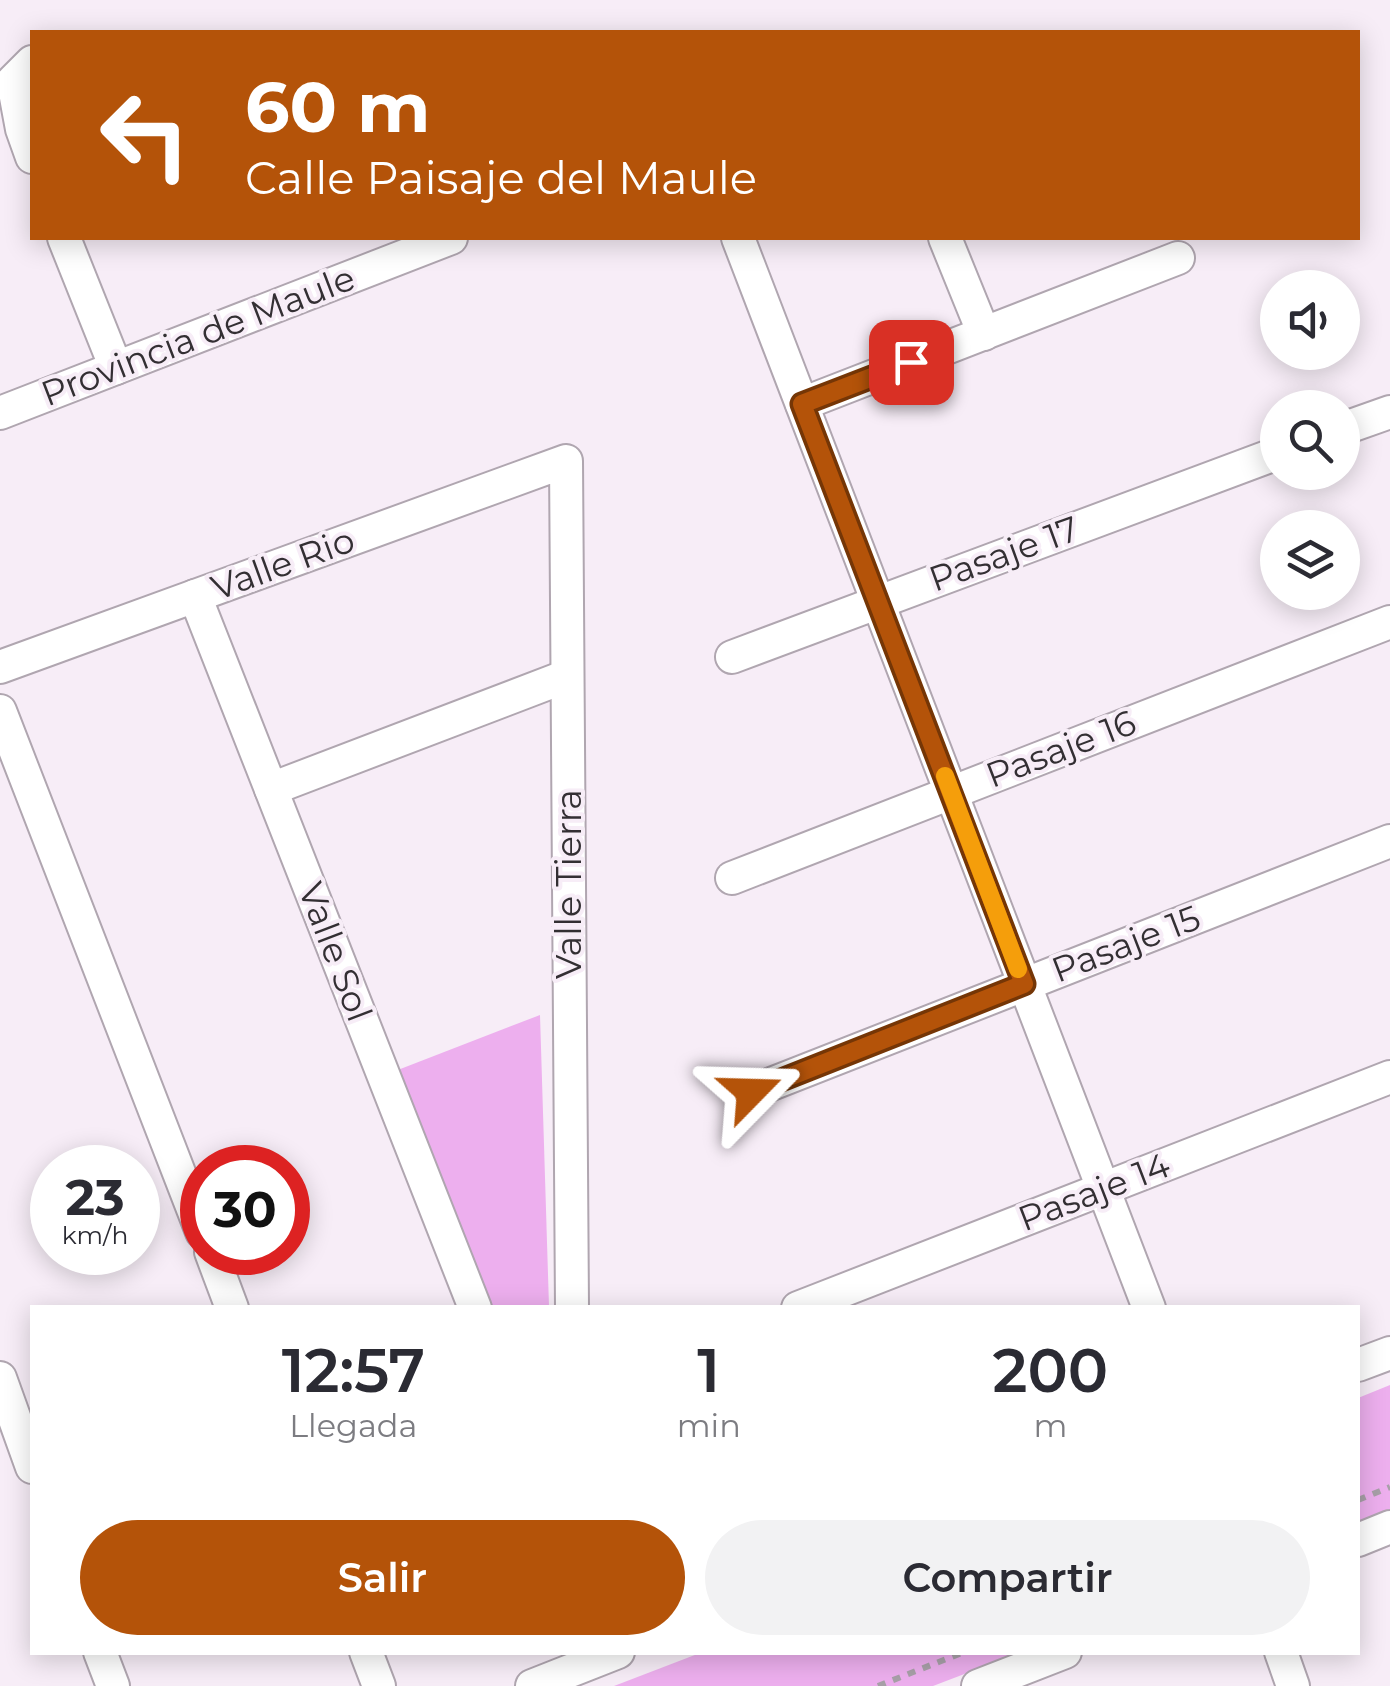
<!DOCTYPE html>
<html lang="es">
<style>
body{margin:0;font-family:Montserrat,sans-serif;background:#f2f2f3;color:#2b2b33;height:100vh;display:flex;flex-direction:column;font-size:38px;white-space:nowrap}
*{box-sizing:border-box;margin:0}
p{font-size:32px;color:#7c7c81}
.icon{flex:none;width:55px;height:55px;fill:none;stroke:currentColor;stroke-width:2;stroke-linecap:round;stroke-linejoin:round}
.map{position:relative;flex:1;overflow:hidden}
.sheet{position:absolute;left:30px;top:1305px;width:1330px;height:350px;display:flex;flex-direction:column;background:#fff;border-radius:0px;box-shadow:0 5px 25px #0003}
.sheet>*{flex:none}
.guide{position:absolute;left:30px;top:30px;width:1330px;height:210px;border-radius:0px;box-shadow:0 5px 25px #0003;background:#b45309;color:#fff;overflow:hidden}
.buttons{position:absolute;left:1260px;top:270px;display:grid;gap:20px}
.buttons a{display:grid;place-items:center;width:100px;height:100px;border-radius:50%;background:#fff;box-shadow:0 5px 25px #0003;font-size:50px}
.speed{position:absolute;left:30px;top:1145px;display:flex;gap:20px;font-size:50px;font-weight:700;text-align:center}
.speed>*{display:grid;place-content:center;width:130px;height:130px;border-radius:50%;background:#fff;box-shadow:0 5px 25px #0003;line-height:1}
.speed small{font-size:25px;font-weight:400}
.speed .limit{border:15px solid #d22;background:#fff;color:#111}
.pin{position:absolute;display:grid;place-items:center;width:85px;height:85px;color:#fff;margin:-42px;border-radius:20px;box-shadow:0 5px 15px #0006}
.me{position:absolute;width:110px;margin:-55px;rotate:68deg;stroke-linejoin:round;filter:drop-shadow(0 0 8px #0008)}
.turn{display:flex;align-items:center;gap:35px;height:210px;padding:0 50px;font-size:45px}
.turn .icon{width:130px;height:130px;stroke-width:2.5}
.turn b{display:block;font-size:70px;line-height:85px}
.eta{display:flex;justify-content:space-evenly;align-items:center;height:170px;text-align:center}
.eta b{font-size:60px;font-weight:600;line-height:70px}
.button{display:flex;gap:20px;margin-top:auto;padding:20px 50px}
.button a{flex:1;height:115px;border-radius:60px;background:#b45309;color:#fff;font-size:40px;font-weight:600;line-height:115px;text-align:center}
.button a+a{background:#f2f2f3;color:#2b2b33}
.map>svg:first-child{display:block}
.green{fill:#edafee}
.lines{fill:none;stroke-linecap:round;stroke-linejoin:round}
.minor-casing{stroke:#b0a6b0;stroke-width:36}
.path{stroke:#a8a0a8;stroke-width:6;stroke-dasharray:8 8;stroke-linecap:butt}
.minor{stroke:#fff;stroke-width:32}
.route-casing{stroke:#753606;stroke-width:25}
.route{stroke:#b45309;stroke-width:18}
.slow{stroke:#f59e0b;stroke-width:18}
.labels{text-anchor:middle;stroke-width:8;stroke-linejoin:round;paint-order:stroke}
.street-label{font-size:35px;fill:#332f33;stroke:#f7edf7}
</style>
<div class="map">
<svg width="1390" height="1686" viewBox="0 0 1390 1686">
<rect width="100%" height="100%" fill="#f7edf7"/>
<g class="green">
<path d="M540 1015 549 1307H483L390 1073Z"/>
<path d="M1390 1385V1509L1358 1522V1398Z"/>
<path d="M700 1653H1019L933 1686H614Z"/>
</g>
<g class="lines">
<g class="minor-casing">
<g id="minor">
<path d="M32 62 13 81 22 129 32 157"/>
<path d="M64 238 116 368"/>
<path d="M738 238 1149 1308"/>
<path d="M945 238 984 334"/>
<path d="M802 404 1178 258"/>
<path d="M0 413 451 238"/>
<path d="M1342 429 1390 412"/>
<path d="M195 596 475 1308"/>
<path d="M732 657 1278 453"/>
<path d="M0 667 566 461 572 1308"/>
<path d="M0 711 202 1232"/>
<path d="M271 789 567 676"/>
<path d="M732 878 1390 622"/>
<path d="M751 1092 1390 841"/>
<path d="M211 1252 232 1308"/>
<path d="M798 1308 1390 1077"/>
<path d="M1358 1365 1390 1353"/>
<path d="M0 1378 32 1467"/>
<path d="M1358 1540 1390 1527"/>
<path d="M100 1652 113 1686"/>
<path d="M366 1652 379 1686"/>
<path d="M1281 1652 1293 1686"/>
<path d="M532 1686 618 1652"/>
<path d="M978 1686 1065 1652"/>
</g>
</g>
<g class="path">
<path d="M1358 1500 1390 1487"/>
<path d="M878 1686 964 1652"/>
</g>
<use href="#minor" class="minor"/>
</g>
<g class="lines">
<g class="route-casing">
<path id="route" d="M751 1092 1024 984 802 404 911 362"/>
</g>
<use href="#route" class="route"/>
<path class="slow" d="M945 776 1018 969"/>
</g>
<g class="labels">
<g class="street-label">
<text transform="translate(198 336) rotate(-21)" y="12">Provincia de Maule</text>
<text transform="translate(1004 554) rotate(-20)" y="12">Pasaje 17</text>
<text transform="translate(283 564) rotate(-20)" y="12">Valle Rio</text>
<text transform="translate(1061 749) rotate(-21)" y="12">Pasaje 16</text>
<text transform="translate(569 884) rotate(-90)" y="12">Valle Tierra</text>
<text transform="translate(1126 944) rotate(-21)" y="12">Pasaje 15</text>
<text transform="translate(335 952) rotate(69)" y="12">Valle Sol</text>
<text transform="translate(1094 1192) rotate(-21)" y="12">Pasaje 14</text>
</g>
</g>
</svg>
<div class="buttons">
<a><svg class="icon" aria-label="sound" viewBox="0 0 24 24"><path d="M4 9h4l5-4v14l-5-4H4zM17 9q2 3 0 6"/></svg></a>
<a><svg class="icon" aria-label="search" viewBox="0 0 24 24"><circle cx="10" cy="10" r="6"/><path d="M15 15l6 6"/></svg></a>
<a><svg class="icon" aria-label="layers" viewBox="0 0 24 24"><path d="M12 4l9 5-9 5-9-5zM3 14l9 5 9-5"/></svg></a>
</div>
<div class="speed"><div>23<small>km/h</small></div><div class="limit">30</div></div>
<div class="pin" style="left:911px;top:362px;background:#d93025"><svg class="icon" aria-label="arrive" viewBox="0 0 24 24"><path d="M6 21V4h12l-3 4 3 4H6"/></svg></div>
<svg class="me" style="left:751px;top:1092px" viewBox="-20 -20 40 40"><path d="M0-17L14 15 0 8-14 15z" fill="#b45309" stroke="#fff" stroke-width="4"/></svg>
<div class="guide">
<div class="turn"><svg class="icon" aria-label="left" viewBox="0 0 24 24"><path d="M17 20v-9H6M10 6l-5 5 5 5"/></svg><div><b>60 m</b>Calle Paisaje del Maule</div></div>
</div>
<section class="sheet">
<div class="eta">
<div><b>12:57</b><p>Llegada</p></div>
<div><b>1</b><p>min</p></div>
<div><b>200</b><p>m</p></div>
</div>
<div class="button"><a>Salir</a><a>Compartir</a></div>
</section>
</div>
